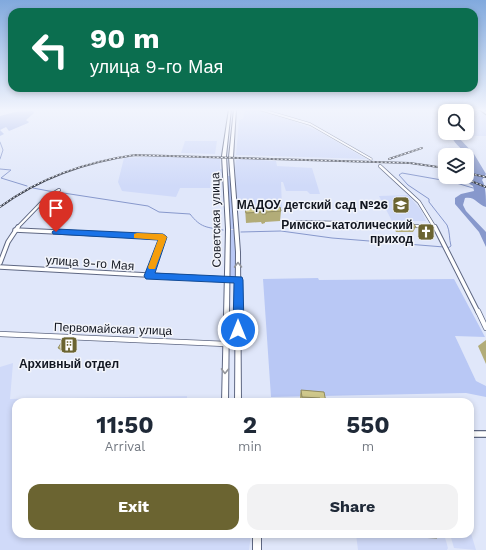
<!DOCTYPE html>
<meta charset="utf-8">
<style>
body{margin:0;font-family:"Work Sans",sans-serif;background:#f2f2f3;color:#1f2937;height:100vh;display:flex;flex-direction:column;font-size:15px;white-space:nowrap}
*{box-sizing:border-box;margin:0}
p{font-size:13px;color:#747a83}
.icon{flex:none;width:22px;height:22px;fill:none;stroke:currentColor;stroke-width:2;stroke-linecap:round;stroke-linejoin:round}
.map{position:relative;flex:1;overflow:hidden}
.details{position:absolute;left:12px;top:398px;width:462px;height:140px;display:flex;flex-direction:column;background:#fff;border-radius:12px;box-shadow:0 2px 6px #0003}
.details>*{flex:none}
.top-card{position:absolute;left:8px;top:8px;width:470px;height:84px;border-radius:12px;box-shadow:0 2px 6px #0003;background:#0b6e4f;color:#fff;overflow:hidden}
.fabs{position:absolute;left:438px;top:104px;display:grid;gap:8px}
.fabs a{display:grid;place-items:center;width:36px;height:36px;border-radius:8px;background:#fff;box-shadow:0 2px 6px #0003;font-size:20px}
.pin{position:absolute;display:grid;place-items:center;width:34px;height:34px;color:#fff;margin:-41px -17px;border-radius:50% 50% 50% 0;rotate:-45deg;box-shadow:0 0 4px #0007}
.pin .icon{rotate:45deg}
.me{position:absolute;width:44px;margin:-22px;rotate:0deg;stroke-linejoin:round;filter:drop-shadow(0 0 3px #0008)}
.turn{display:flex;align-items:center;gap:14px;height:84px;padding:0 16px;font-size:18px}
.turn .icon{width:52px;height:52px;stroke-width:2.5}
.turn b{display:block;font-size:28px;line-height:34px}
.eta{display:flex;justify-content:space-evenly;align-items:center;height:68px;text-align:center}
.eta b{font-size:24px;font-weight:700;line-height:28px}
.cta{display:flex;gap:8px;margin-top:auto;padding:8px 16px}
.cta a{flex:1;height:46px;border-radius:12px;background:#6b6431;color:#fff;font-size:16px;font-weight:700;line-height:46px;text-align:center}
.cta a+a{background:#f2f2f3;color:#1f2937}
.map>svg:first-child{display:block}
.built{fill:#d0daf9}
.green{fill:#b9c8f5}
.forest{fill:#a3b4e9}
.water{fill:#8798cc}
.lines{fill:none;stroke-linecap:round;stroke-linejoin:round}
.stream{stroke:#8798cc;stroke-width:1}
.minor-far4-casing{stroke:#5f6883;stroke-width:3}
.minor-far3-casing{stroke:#5f6883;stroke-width:4}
.minor-far2-casing{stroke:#5f6883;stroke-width:5.5}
.minor-far1-casing{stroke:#5f6883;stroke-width:6}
.minor-casing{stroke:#5f6883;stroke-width:8}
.secondary-casing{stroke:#5f6883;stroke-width:2}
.primary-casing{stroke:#5f6883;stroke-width:2.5}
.minor-far4{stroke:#fff;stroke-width:2}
.minor-far3{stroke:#fff;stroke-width:2.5}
.minor-far2{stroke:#fff;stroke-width:3.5}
.minor-far1{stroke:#fff;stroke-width:4.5}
.minor{stroke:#fff;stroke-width:5.5}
.secondary{fill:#fff;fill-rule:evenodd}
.primary{fill:#fff;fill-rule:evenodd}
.rail-casing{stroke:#3d424e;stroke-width:2}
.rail{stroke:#f2f4fa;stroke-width:1;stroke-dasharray:2;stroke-linecap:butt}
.wall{fill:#b2ac78}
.shaded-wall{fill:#918c62}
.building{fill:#cfc88c;stroke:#918c62}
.oneway{stroke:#94969b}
.route{fill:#1a73e8;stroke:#114b97}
.slow{fill:#f59e0b}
.labels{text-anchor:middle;stroke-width:3;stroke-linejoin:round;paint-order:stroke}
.poi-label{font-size:12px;font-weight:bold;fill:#121620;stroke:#f2f4fa;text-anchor:end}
.street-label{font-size:12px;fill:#121620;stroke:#f2f4fa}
</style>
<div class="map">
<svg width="486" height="550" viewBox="0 0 486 550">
<rect width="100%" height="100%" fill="#e0e7fa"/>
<g class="built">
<path d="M245 109H252L293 121 318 131 366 159 236 155 239 120 243 119Z"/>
<path d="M458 109H479L486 115V136H475L465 133H467V123H472L467 118V111H460Z"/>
<path d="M185 141H217L215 154 181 153Z"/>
<path d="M161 156 220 159V169H223V173H221V175L211 176 210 188H180L176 197 122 191 118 182 124 158Z"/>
<path d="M241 159 276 161 277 166 312 168 320 194H310L307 191H286L283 182H281L282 208 238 210 235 167 236 160Z"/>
<path d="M408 195 421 210 426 221H392L379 196Z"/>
<path d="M13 363 10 399 187 396V400L207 399V402H16V534H251L249 550H0V367Z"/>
<path d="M470 530 476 550 454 548 450 534H470Z"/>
<path d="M356 534H444L448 548 447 550H358Z"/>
</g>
<g class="green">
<path d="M226 176H231L235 229H229Z"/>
<path d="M229 230H236L237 278H229Z"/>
<path d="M318 278 319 280 454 279 485 337 455 336 476 381 486 386V397L466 393 271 397 263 279Z"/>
</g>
<path class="forest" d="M33 111 34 113 26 120 29 122 28 123 9 131 6 127 0 130 4 134 0 136V116L15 112Z"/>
<path class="water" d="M450 133H458L459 138 474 154 486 174 482 180C486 186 486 198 486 207 477 204 475 196 465 198L463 205 466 211 486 232V247L479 232 455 204V198L461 194 474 191 473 186 468 183 472 175 471 172 473 171C472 151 455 149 450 133Z"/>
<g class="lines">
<g class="stream">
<path d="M0 142 3 150 0 159"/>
<path d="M0 169 11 170 1 178 27 186"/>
<path d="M33 188 54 192"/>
<path d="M57 192 148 206 159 212 190 214C201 228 206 227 223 230"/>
<path d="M241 232 281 231 332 238 444 247"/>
<path d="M448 248 451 246C449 239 450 231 447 225L429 202V199L408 185 399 175 402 173 453 182 473 188"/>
</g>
<g class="minor-far4-casing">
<path id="minor-far4" d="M259 109 310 124 371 159"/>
</g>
<g class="minor-far3-casing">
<g id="minor-far3">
<path d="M380 166 419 202 435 228"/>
<path d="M297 222 387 224 400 226"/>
<path d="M412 226H435"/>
<path d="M17 228 46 198 59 190"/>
</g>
</g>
<g class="minor-far2-casing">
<g id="minor-far2">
<path d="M435 227 478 312"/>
<path d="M15 230 163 237 149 276"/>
<path d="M0 263 8 242 18 227"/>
<path d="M0 267 239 280"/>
</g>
</g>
<g class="minor-far1-casing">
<g id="minor-far1">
<path d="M478 311 486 328"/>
<path d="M0 334 226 344"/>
</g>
</g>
<g class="minor-casing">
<path id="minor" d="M470 434H486"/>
</g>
<g class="secondary-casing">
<g id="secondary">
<path d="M229 109H231L226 156 230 229 228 402H222L226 229 222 156Z"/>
<path d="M234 109H236L233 157 240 252 241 402H235L236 252 229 157Z"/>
<rect x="253" y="534" width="8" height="16"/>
</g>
</g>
<g class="primary-casing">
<path id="primary" d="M479 109H483L486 111V114Z"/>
</g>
<use href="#minor-far4" class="minor-far4"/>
<use href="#minor-far3" class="minor-far3"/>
<use href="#minor-far2" class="minor-far2"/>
<use href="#minor-far1" class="minor-far1"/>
<use href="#minor" class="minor"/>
<use href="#secondary" class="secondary"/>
<use href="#primary" class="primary"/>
<g class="rail-casing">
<g id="rail">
<path d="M389 159 422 148"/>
<path d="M467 173 486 177"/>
<path d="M461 177 486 187"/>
<path d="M0 207C41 177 85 162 135 155L410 163 445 168"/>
</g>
</g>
<use href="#rail" class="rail"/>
</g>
<g class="wall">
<path d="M245 208 281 211 280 221 265 222V223L262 224 261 222 246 223Z"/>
<path d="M396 223 416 227 413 232H396L394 228Z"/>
<path d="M420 227 432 232 431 234 421 233 419 228Z"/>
<path d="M486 340V364L478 346Z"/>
<path d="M74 343 70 352 61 351 58 348Z"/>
<path d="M301 390 324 392 326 402 300 400V394Z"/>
<path d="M394 534H436L398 536H395Z"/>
</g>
<path class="shaded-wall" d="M72 340 74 343 70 352 68 349Z"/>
<g class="building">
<path d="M280 207 281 211 266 212V214H262V212L246 213 245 208Z"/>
<path d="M396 223H413L416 227 399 228Z"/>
<path d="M420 227H430L432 232 422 231Z"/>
<path d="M63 340H72L68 349 58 348Z"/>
<path d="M301 390 324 392 326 402H320V398L302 397Z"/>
<path d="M397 534H436L437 538 398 536Z"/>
</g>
<defs><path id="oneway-chevron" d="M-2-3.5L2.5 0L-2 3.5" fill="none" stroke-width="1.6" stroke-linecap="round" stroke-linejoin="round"/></defs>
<g class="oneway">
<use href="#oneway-chevron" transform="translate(238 265) rotate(-91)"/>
<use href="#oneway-chevron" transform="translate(225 371) rotate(91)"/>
</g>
<linearGradient id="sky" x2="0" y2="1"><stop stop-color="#81a9dd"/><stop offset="0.59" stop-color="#f1f4fd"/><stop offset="1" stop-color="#f1f4fd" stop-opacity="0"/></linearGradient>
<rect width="486" height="186" fill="url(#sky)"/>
<path class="route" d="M56 229 163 234 167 237 155 273 242 277 243 280 244 330 242 334 238 335 235 334 233 330 234 283 146 279 144 276 158 240 53 234 52 232Z"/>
<path class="slow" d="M137 233 163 234 167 237 155 269H149L148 267 158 240 134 238V234Z"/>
<defs>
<g id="school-square" transform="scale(0.9)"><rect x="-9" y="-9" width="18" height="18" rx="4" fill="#6b6431" stroke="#f2f4fa"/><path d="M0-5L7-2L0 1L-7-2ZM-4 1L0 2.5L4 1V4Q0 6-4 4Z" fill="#fff"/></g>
<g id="church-square" transform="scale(0.9)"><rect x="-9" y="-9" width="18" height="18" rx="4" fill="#6b6431" stroke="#f2f4fa"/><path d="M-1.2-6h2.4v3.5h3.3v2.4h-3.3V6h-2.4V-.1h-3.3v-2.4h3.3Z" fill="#fff"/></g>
<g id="building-square" transform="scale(0.9)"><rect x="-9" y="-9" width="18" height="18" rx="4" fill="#6b6431" stroke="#f2f4fa"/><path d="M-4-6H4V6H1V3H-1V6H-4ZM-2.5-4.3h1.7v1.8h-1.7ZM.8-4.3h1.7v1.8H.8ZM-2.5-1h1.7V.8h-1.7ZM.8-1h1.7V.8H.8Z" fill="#fff"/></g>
</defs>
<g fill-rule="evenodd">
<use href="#school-square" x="401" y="205"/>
<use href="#church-square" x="426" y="232"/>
<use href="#building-square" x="69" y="345"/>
</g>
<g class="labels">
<g class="poi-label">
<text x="388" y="209">МАДОУ детский сад №26</text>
<text x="413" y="229">Римско-католический<tspan x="413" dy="14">приход</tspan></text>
<text x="69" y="368" text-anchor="middle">Архивный отдел</text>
</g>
<g class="street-label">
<text transform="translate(216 220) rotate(-91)" y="4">Советская улица</text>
<text transform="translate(90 263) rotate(4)" y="4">улица 9-го Мая</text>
<text transform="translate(113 329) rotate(2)" y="4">Первомайская улица</text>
</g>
</g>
</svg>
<div class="fabs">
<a><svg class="icon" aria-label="search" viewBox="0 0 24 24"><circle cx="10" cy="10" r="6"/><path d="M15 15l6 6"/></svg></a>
<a><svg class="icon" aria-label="layers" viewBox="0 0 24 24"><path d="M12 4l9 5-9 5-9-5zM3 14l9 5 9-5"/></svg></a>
</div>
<div class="pin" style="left:56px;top:232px;background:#d93025"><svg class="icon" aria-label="arrive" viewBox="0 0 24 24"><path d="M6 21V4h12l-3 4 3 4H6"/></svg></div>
<svg class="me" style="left:238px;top:330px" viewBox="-20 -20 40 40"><circle r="17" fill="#1a73e8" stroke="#fff" stroke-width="3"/><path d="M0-11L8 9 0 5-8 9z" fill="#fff"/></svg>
<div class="top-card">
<div class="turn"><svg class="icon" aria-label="left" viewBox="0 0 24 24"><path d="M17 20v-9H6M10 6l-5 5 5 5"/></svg><div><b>90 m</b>улица 9-го Мая</div></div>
</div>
<section class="details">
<div class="eta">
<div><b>11:50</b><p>Arrival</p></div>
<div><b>2</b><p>min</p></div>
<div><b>550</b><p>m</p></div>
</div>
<div class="cta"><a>Exit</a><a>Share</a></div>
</section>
</div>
